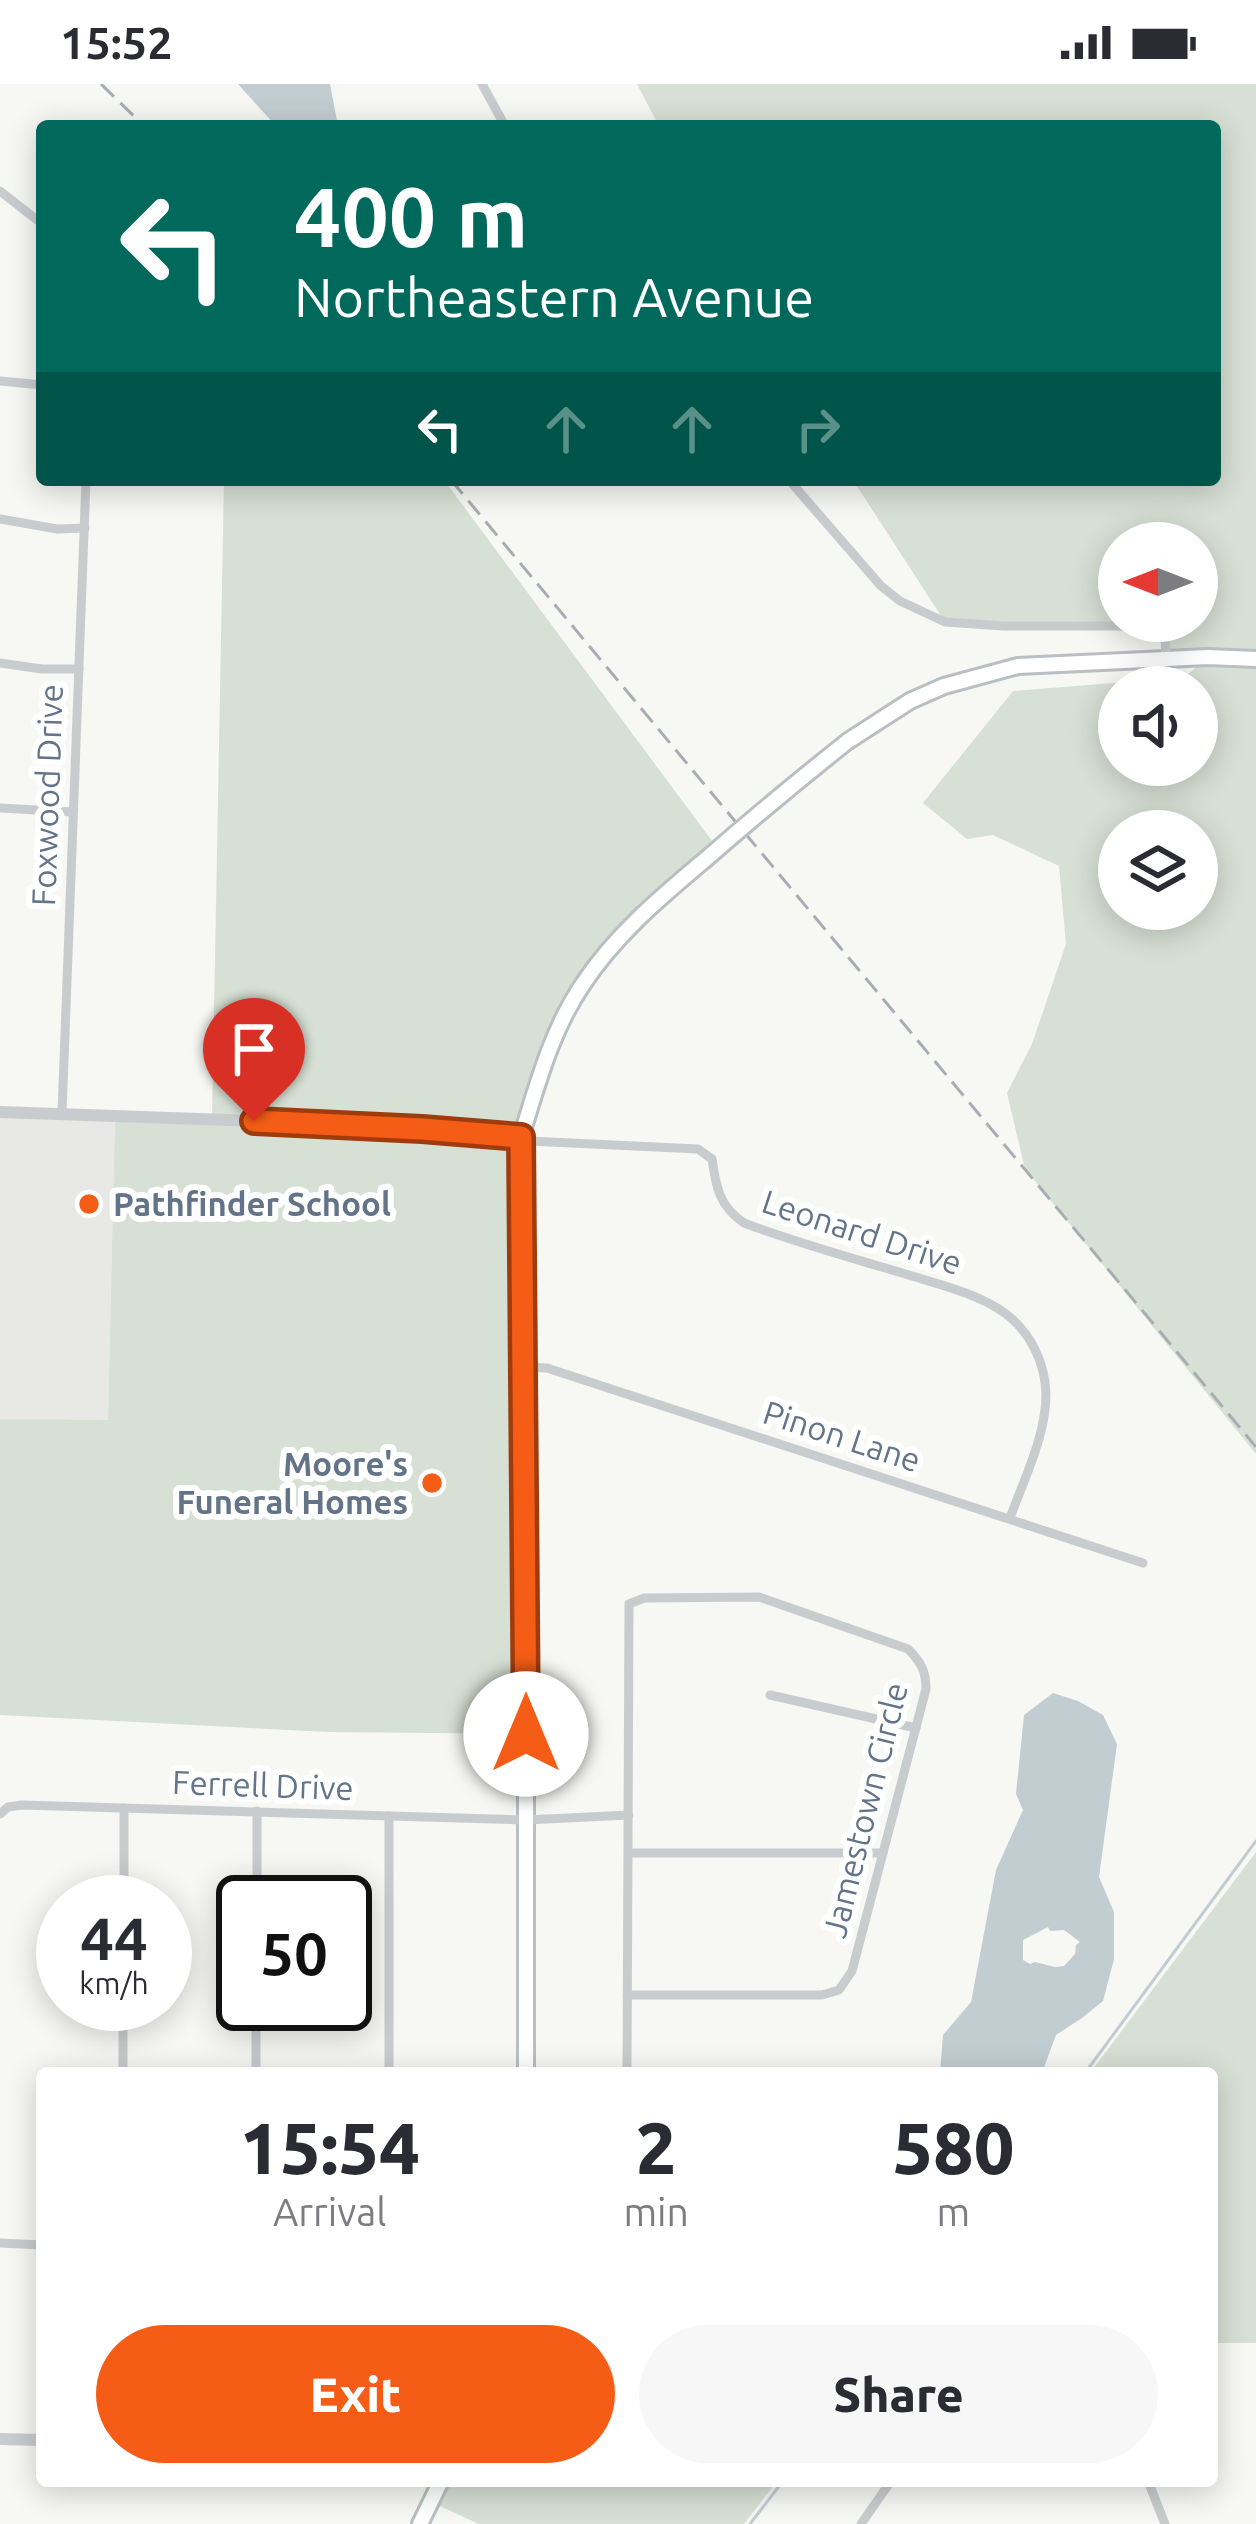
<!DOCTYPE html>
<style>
body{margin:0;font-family:Ubuntu,sans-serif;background:#f7f7f7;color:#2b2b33;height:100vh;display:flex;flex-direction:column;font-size:45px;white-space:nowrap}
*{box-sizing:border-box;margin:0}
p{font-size:39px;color:#7c7c81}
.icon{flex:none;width:66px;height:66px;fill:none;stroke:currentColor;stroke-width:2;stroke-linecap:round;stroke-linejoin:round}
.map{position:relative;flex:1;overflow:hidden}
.sheet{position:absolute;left:36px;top:1983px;width:1182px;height:420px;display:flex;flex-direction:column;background:#fff;border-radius:12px;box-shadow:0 6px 30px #0003}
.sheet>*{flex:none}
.hud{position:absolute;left:36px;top:36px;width:1185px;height:366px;border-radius:12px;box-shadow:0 6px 30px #0003;background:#00695c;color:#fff;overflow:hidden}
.needle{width:78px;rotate:270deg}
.tools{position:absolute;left:1098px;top:438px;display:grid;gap:24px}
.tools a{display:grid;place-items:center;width:120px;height:120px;border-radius:50%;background:#fff;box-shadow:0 6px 30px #0003;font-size:60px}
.speed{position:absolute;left:36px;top:1791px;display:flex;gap:24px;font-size:60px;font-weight:700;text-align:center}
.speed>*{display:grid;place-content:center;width:156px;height:156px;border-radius:50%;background:#fff;box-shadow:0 6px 30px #0003;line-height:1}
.speed small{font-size:30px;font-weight:400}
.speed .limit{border:6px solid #111;border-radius:18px;background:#fff;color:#111}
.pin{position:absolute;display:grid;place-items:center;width:102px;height:102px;color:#fff;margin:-123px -51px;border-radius:50% 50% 50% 0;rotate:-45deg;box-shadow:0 0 12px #0007}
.pin .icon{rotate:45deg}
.me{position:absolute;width:132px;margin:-66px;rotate:0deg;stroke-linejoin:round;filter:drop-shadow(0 0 9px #0008)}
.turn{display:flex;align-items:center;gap:42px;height:252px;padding:0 60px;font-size:54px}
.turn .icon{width:156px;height:156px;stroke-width:2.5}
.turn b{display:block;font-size:84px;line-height:102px}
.lanes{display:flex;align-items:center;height:114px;padding:0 60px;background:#0003;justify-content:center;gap:60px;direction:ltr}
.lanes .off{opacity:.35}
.eta{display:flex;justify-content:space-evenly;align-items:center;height:204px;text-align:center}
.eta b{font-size:72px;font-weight:800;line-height:84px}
.cta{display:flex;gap:24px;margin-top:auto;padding:24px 60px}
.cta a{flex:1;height:138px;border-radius:72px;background:#f55d16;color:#fff;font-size:48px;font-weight:800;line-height:138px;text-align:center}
.cta a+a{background:#f7f7f7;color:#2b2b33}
.status{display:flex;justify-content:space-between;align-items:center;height:84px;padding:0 60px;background:#fff;direction:ltr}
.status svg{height:33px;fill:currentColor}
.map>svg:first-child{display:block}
.built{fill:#e8e9e7}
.green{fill:#d7e0d4;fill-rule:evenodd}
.water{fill:#c2cdd2;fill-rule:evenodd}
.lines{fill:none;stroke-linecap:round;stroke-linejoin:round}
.stream{stroke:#c2cdd2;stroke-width:3}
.secondary-casing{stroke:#babfc4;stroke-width:20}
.minor{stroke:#c9cccf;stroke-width:9}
.tertiary{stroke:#c9cccf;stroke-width:12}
.secondary{stroke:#fff;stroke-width:14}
.rail{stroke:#a8adb4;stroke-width:3;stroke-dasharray:18 9;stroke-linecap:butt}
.secondary-bridge-casing{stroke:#babfc4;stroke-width:20;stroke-linecap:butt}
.secondary-bridge{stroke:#fff;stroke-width:14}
.route-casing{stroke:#9f3c0e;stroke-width:30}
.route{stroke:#f55d16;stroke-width:21}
.poi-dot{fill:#f55d16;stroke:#fff;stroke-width:4.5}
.labels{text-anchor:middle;stroke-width:12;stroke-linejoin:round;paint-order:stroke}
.street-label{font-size:33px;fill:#637488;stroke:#fff}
.poi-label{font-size:33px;font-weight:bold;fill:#637488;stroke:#fff;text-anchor:start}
</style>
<div class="status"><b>15:52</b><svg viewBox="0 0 49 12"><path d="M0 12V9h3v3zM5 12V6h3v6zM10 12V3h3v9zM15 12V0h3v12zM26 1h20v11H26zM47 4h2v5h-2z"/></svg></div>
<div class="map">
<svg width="1256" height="2440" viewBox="0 0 1256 2440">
<rect width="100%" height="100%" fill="#f7f7f3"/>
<path class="built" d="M0 1028 115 1031 108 1337 0 1335Z"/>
<g class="green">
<path d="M637 0H1256V1370L1025 1085 1007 1009 1032 960 1066 860 1059 782 993 751 967 755 923 719 1013 607 1164 595 1181 596 1207 574 1168 573 1165 553 1152 542 945 538 853 396H1215V42H659ZM1119 459H1197V537H1119ZM1119 603H1197V681H1119ZM1119 747H1197V825H1119Z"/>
<path d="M224 396H444L718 765 648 824 582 900 521 1053 526 1650 328 1648 0 1631V1335L108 1336 115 1031 212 1035Z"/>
<path d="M1256 1768V2259H1212V1989H1090Z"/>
<path d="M441 2397H777L744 2440H479L431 2418Z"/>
</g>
<g class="water">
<path d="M238 0H330L338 42H276Z"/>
<path d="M1053 1609 1078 1617 1103 1631 1117 1660 1099 1793 1114 1828V1875L1103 1917 1082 1934 1056 1951 1042 1989H940L943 1951 971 1918 996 1786 1023 1726 1016 1710 1024 1631ZM1048 1843 1050 1847 1064 1846 1080 1858 1076 1861 1075 1870 1064 1882 1055 1883 1035 1878 1030 1880 1023 1876V1856Z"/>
</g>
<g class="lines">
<g class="stream">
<path d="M1085 1989 1256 1757"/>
<path d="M750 2440 783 2397"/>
</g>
<g class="secondary-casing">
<g id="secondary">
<path d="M848 657 910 617 944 602 1018 582 1208 573 1256 575"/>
<path d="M521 1053 526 1478V1989"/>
<path d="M420 2440 441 2397"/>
</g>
</g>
<g class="minor">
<path d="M482 0 505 42"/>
<path d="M0 107 37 136"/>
<path d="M0 297 42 301"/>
<path d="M789 396 881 502 900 517 945 538 1004 542H1152L1165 553 1166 576"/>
<path d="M0 435 57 445 85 444"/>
<path d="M0 579 42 585H79"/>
<path d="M0 724 73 728"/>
<path d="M62 1029 86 396"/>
<path d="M521 1053 529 1057 698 1065 712 1075C716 1103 719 1122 744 1139 799 1160 856 1175 912 1192 942 1201 981 1211 1006 1230 1031 1249 1045 1279 1046 1310 1046 1352 1024 1395 1010 1434"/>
<path d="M524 1283 547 1284 1143 1479"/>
<path d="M770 1611 916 1644"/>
<path d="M0 1730 8 1723 22 1721 526 1736 629 1731"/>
<path d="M389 1732V1989"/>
<path d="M629 1769H883"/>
<path d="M124 1818V1724"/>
<path d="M257 1818V1727"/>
<path d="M627 1911H822L839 1906 852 1887 926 1605C926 1587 921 1578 908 1565L759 1513 644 1514 629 1520 627 1989"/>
<path d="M123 1989V1920"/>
<path d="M256 1989V1920"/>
<path d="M0 2159 42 2161"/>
<path d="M1148 2397 1165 2440"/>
<path d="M861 2440 891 2397"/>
</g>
<g class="tertiary">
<path d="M0 1028 339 1040 505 1050 521 1053"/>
<path d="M0 2355 42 2356"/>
</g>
<use href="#secondary" class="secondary"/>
<g class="rail">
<path d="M101 0 144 42"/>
<path d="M451 396 1256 1363"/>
</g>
<g class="secondary-bridge-casing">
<path id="secondary-bridge" d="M521 1053C538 999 551 947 583 900 616 850 661 813 706 775 752 735 800 695 848 657"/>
</g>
<use href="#secondary-bridge" class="secondary-bridge"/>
</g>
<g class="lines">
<g class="route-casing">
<path id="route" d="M254 1037 422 1045 521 1053 526 1650"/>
</g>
<use href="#route" class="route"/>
</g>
<g class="poi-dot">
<circle cx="89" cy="1120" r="12"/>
<circle cx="432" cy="1399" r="12"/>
</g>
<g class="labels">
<g class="street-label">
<text transform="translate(47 711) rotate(-88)" y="12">Foxwood Drive</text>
<text transform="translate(862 1148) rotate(18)" y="12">Leonard Drive</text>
<text transform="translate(842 1352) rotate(18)" y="12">Pinon Lane</text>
<text transform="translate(263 1701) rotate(2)" y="12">Ferrell Drive</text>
<text transform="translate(865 1726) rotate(-76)" y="12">Jamestown Circle</text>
</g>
<g class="poi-label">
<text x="113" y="1132">Pathfinder School</text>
<text x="408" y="1392" text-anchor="end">Moore's<tspan x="408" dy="38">Funeral Homes</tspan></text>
</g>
</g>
</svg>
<div class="tools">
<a><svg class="needle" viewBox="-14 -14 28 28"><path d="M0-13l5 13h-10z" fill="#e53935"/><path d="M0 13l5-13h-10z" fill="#7c7c81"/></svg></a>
<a><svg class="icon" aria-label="sound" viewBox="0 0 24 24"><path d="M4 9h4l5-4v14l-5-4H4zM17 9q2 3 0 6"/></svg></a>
<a><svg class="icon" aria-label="layers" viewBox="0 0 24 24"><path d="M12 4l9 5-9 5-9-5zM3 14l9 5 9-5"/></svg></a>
</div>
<div class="speed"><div>44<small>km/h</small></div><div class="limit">50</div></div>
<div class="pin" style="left:254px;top:1037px;background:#d93025"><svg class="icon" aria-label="arrive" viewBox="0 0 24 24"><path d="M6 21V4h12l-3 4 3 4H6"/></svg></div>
<svg class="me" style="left:526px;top:1650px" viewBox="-20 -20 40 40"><circle r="19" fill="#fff"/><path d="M0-13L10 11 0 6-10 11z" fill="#f55d16"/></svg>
<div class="hud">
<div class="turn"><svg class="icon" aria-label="left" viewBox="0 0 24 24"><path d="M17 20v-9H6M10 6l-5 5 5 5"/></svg><div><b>400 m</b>Northeastern Avenue</div></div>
<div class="lanes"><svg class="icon" aria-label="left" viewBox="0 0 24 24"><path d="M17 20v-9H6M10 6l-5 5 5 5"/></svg><svg class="icon off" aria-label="ahead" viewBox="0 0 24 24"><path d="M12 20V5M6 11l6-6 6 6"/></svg><svg class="icon off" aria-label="ahead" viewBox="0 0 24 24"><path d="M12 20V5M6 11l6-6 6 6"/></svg><svg class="icon off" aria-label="right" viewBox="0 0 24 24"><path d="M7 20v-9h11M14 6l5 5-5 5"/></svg></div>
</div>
<section class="sheet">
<div class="eta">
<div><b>15:54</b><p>Arrival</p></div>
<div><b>2</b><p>min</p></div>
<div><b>580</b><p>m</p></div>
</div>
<div class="cta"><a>Exit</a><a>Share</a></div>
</section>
</div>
